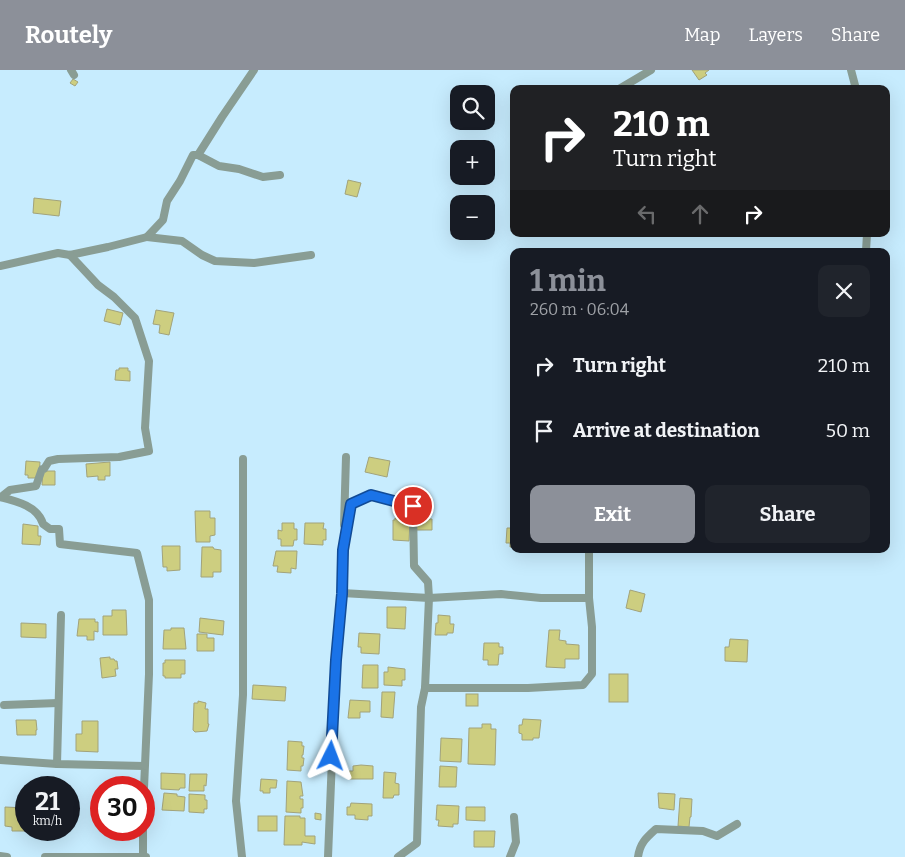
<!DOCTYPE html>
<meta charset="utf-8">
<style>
body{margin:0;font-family:Bitter,serif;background:#20242c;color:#f1f3f6;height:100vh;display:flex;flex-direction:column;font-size:19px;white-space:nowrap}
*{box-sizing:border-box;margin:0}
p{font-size:16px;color:#9ea1a6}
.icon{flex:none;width:28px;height:28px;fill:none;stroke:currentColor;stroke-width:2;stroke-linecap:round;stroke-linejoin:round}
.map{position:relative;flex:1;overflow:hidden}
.drawer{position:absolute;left:510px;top:178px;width:380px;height:305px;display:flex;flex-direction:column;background:#171b24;border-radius:10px;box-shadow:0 5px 20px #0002}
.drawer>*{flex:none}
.top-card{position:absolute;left:510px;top:15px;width:380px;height:152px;border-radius:10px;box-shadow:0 5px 20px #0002;background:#202124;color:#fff;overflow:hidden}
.controls{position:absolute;left:450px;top:15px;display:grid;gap:10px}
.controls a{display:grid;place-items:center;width:45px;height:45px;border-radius:10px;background:#171b24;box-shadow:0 5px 20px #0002;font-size:25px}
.speed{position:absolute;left:15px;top:706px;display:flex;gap:10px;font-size:25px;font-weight:700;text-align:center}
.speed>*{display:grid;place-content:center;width:65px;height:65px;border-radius:50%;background:#171b24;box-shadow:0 5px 20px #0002;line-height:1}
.speed small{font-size:12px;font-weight:400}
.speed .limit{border:8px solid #d22;background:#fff;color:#111}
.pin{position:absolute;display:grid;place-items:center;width:42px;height:42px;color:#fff;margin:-21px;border:2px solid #fff;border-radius:50%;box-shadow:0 1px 5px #0007}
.me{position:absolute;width:55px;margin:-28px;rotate:3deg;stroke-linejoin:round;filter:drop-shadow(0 0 4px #0008)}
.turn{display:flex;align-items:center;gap:18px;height:105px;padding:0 20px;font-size:22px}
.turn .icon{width:65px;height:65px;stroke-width:2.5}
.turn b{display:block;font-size:35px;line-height:42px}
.lanes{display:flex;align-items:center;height:48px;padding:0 20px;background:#0003;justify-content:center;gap:25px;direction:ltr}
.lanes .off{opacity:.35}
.round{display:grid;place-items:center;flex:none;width:52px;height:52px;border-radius:10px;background:#20242c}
.head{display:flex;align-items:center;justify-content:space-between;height:85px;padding:0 20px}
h1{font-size:30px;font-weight:700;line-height:38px;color:#8c9099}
.primary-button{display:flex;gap:10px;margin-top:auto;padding:10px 20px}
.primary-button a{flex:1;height:58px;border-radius:10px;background:#8c9099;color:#fff;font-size:20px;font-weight:700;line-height:58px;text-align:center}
.primary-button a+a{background:#20242c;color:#f1f3f6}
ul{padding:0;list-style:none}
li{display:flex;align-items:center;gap:15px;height:65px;padding:0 20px}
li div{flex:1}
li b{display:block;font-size:19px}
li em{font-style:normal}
header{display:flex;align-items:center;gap:30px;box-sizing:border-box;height:70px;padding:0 25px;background:#8c9099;color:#fff}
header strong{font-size:24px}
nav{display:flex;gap:28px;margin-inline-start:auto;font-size:18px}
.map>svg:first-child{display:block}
.building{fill:#cdce80;stroke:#a2a37b}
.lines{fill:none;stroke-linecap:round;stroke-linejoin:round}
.minor{stroke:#899d94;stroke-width:8}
.route-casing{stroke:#114b97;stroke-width:12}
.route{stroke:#1a73e8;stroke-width:9}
</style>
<header>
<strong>Routely</strong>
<nav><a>Map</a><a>Layers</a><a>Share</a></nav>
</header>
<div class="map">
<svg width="905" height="787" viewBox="0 0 905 787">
<rect width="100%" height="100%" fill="#c7ecfe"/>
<g class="building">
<path d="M692 0H709L705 3 707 5 699 10Z"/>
<path d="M73 9 78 12 75 16 70 13Z"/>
<path d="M348 110 361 113 357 127 345 124Z"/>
<path d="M34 128 61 131 59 146 33 143Z"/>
<path d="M107 239 123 243 120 255 104 251Z"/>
<path d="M156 240 174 243 169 265 159 263 160 255 153 254Z"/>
<path d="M119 298H128V301H130V311L115 310 116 300H119Z"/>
<path d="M369 387 390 391 387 407 365 402Z"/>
<path d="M26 391 40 392 39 406 36 408H28V405H25Z"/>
<path d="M110 392V406H105V410H98V406L87 407 86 394Z"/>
<path d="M43 401H55V415H42Z"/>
<path d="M195 441H210V448H215V465L210 466V472H196Z"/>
<path d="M420 444 429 445V449H432V460H416V448H419Z"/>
<path d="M395 448 410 450 409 471 393 470V450H395Z"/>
<path d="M282 453H294V459H297V470H294L293 476H281V469H278V460L282 461Z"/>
<path d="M305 453H324L323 459H326V470H323V475L304 474Z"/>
<path d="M513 453 514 477H510V473H506L507 458H513Z"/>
<path d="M23 454 38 456V466H41L40 475 22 474Z"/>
<path d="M162 476H180V500L167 501V497H163Z"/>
<path d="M202 477H213L214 479 221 480V502H213V507H201Z"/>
<path d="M276 481H297L296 499 291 498V503L277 502 278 496H273Z"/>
<path d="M630 520 645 524 641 542 626 538Z"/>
<path d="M387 537H406L405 559 387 558Z"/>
<path d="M112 540H126L127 565H103V546H112Z"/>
<path d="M438 545 450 546V554H454L453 563H447V565H435L436 553H438Z"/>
<path d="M200 548 224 551 223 565 199 562Z"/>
<path d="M79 549H95V552H98V562L94 561V570H87V566H77Z"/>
<path d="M21 553 46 554V568L21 567Z"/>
<path d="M171 558H184L186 579H163L164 560H171Z"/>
<path d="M549 560H560L559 570 566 571V574L579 575V589H565V598L546 597Z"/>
<path d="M359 563 380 564 379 584 361 583V577H358Z"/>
<path d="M197 564H207V568H214V581H197Z"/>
<path d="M730 569 748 570 747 592 725 591V577H729Z"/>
<path d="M484 573H499V577H503V584H499L498 595H488V590H483Z"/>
<path d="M110 587V589H114L115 591H117L118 599H115L116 606 102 608 100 588Z"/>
<path d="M165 590H185V604H181V608H165V606H163V593H165Z"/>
<path d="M363 595H378V618H362Z"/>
<path d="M388 597 405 599V610H402V616L384 615V602H388Z"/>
<rect x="609" y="604" width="19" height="28"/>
<path d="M253 615 286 617 285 631 252 629Z"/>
<path d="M382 622H395L393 648 381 647Z"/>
<rect x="466" y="624" width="12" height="12"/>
<path d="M350 630 370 631V642H360V648H348Z"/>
<path d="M198 631 206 633 205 639H208V654H209L207 661 195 662 193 660 194 633H198Z"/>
<path d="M523 649 541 650 539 668H533V670H522V664L519 663V655H522Z"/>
<path d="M16 650H36L37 660H36V665H17Z"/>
<path d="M82 651H98V682L76 681V664H82Z"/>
<path d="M482 654H491V659H496L495 695 468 694 469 658H482Z"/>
<path d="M441 668 462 669 461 692 440 691Z"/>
<path d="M288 671 302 672V676H304L303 685H302V688H304L303 696H301V701L287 700Z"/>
<path d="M361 695 373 696V709H349V701H353V696Z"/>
<path d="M440 696 457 697 456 717H439Z"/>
<path d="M384 702 396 703 395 713 399 714V725H394L393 728H383Z"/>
<path d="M161 703 185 704V718H180L179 720 161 719Z"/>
<path d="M190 704H207L206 716 204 715V721H189Z"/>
<path d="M261 709 277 710 276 718H270V723H263V721H260Z"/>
<path d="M287 711 301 712 303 726H300V729H303V738H301V743L286 742Z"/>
<path d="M164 723 177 724V726L185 727 184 741 162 740Z"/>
<path d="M658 723 675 724 674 740 659 738Z"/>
<path d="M189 724 205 725V730H207V739H204V743L189 742Z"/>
<path d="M680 728 692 729 691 747H690L689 757 678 756Z"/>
<path d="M351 733 372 734V746H368V750L355 749V745H347V737H350Z"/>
<path d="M437 735 459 736 458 754H453V757L438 756 439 750H436Z"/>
<path d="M5 737 26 738 27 761H12V757L5 756Z"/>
<path d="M466 737H485V751L466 750Z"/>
<path d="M315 743 321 744V750L315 749Z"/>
<rect x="258" y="746" width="19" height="15"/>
<path d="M285 746H300V748H305V766H315V774L302 772V775H284Z"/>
<path d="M474 761H495L494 777H474Z"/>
</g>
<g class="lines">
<g class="minor">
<path d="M71 0 74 5"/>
<path d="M851 0 856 19"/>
<path d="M619 19 651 0"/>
<path d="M198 85 222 47 254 0"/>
<path d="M147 167 182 171 202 185 215 191 254 193 311 185"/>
<path d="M866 181 867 164"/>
<path d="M0 196 58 183 70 185 108 177 147 167 163 150 167 131 180 111 193 85H198L219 96 239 99 263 107 280 105"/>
<path d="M0 427C16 431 38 436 43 454L50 459H59L60 474 137 483 149 530V604L144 718"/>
<path d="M1 427 10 420 36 416 42 399H44L49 391 58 389 119 387 149 381 145 358 149 291 135 248 114 227 98 215 70 185"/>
<path d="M344 455 346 387"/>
<path d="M343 480 351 434 371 425 413 436 414 496 428 512 429 528 425 618 421 637 417 773 398 787"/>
<path d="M342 523 429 528 501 524 541 528H589"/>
<path d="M425 618H528L583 615 592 604V557L589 528V479"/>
<path d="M4 635 58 633"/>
<path d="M0 690 57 694 144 696"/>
<path d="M57 694 61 545"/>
<path d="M0 786 7 787"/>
<path d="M45 787H146"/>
<path d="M143 787V760"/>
<path d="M242 787 236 731 243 625V389"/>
<path d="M328 787 336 590 342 523 343 477"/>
<path d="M510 787 516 772 514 747"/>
<path d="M638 787C640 773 646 768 656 759L703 761 717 766 737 754"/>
</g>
</g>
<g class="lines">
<g class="route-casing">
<path id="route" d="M331 686 336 590 342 524 343 480 351 434 371 425 413 436"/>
</g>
<use href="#route" class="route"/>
</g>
</svg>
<div class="controls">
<a><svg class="icon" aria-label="search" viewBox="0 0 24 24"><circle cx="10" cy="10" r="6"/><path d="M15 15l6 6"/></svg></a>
<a>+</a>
<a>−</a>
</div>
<div class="speed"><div>21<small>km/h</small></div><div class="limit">30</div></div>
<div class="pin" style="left:413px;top:436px;background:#d93025"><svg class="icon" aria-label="arrive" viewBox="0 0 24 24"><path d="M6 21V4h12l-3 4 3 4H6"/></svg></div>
<svg class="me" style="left:331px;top:686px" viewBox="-20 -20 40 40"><path d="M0-17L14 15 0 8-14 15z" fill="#1a73e8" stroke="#fff" stroke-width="4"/></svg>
<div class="top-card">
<div class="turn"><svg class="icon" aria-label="right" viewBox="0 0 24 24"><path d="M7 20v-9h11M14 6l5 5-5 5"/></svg><div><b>210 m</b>Turn right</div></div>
<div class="lanes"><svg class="icon off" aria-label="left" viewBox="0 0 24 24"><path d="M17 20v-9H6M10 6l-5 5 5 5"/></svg><svg class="icon off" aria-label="ahead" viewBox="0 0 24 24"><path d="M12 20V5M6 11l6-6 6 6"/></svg><svg class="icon" aria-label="right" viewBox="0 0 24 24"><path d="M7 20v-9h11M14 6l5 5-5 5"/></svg></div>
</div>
<section class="drawer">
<div class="head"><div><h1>1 min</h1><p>260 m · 06:04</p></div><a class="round"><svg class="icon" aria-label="close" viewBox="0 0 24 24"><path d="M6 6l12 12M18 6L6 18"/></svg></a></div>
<ul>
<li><svg class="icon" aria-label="right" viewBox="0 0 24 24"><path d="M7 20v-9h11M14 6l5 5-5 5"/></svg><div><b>Turn right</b></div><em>210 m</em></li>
<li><svg class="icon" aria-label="arrive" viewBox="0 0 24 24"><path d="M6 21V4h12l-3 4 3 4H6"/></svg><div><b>Arrive at destination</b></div><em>50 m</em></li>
</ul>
<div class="primary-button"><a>Exit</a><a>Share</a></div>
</section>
</div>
